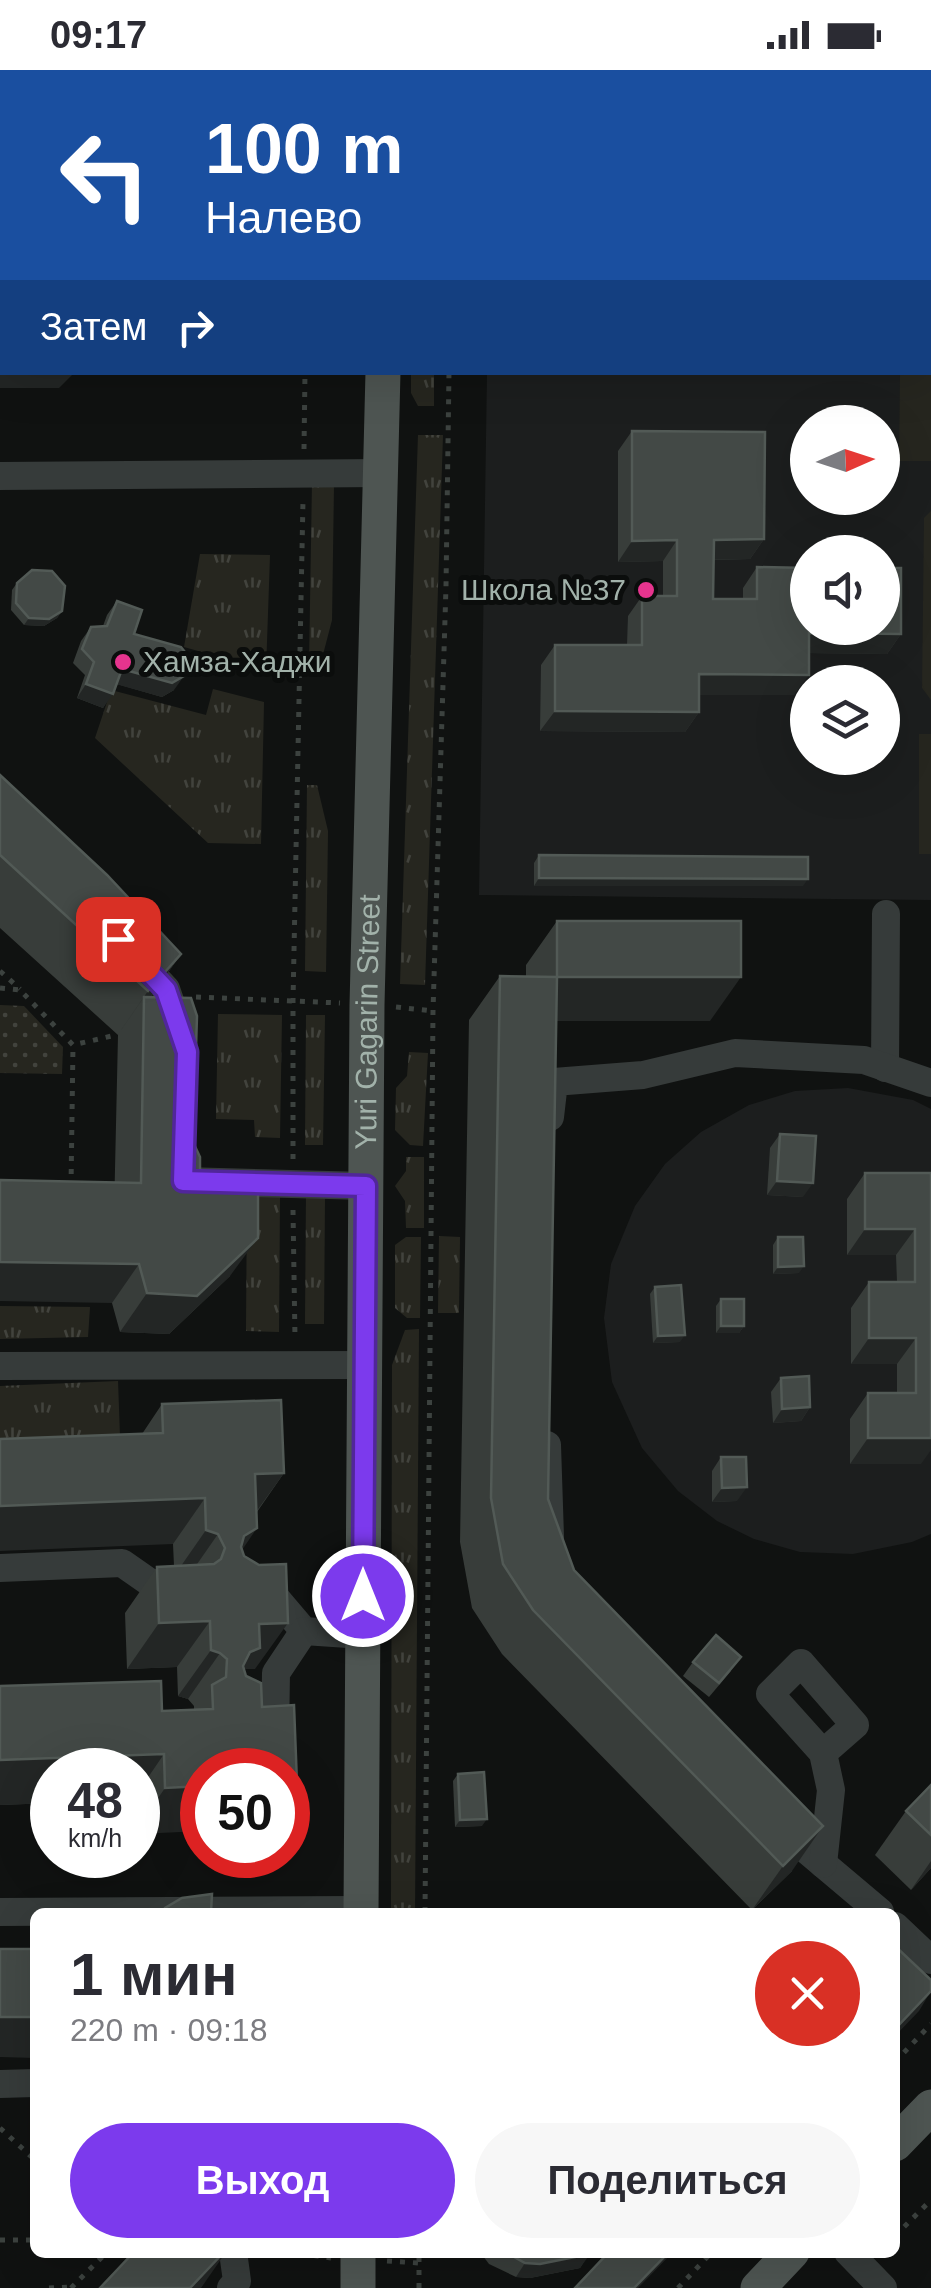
<!DOCTYPE html>
<html lang="ru">
<meta charset="utf-8">
<style>
body{margin:0;font-family:Helvetica,sans-serif;background:#f7f7f7;color:#2b2b33;height:100vh;display:flex;flex-direction:column;font-size:38px;white-space:nowrap}
*{box-sizing:border-box;margin:0}
p{font-size:32px;color:#7c7c81}
.icon{flex:none;width:55px;height:55px;fill:none;stroke:currentColor;stroke-width:2;stroke-linecap:round;stroke-linejoin:round}
.map{position:relative;flex:1;overflow:hidden}
.sheet{position:absolute;left:30px;top:1838px;width:870px;height:350px;display:flex;flex-direction:column;background:#fff;border-radius:15px;box-shadow:0 10px 40px #0002}
.sheet>*{flex:none}
.banner{position:absolute;left:0px;top:0px;width:932px;height:305px;box-shadow:0 10px 40px #0002;background:#1a4fa0;color:#fff;overflow:hidden}
.needle{width:65px;rotate:87deg}
.fabs{position:absolute;left:790px;top:335px;display:grid;gap:20px}
.fabs a{display:grid;place-items:center;width:110px;height:110px;border-radius:50%;background:#fff;box-shadow:0 10px 40px #0002;font-size:50px}
.speed{position:absolute;left:30px;top:1678px;display:flex;gap:20px;font-size:50px;font-weight:700;text-align:center}
.speed>*{display:grid;place-content:center;width:130px;height:130px;border-radius:50%;background:#fff;box-shadow:0 10px 40px #0002;line-height:1}
.speed small{font-size:25px;font-weight:400}
.speed .limit{border:15px solid #d22;background:#fff;color:#111}
.pin{position:absolute;display:grid;place-items:center;width:85px;height:85px;color:#fff;margin:-42px;border-radius:20px;box-shadow:0 5px 15px #0006}
.me{position:absolute;width:110px;margin:-55px;rotate:0deg;stroke-linejoin:round;filter:drop-shadow(0 0 8px #0008)}
.turn{display:flex;align-items:center;gap:35px;height:210px;padding:0 40px;font-size:45px}
.turn .icon{width:130px;height:130px;stroke-width:2.5}
.turn b{display:block;font-size:70px;line-height:85px}
.then{display:flex;align-items:center;height:95px;padding:0 40px;background:#0003;gap:20px;font-size:38px}
.round{display:grid;place-items:center;flex:none;width:105px;height:105px;border-radius:52px;background:#f7f7f7}
.headline{display:flex;align-items:center;justify-content:space-between;height:170px;padding:0 40px}
h1{font-size:60px;font-weight:800;line-height:75px}
.button{display:flex;gap:20px;margin-top:auto;padding:20px 40px}
.button a{flex:1;height:115px;border-radius:60px;background:#7c3aed;color:#fff;font-size:40px;font-weight:800;line-height:115px;text-align:center}
.button a+a{background:#f7f7f7;color:#2b2b33}
.status{display:flex;justify-content:space-between;align-items:center;height:70px;padding:0 50px;background:#fff;direction:ltr}
.status svg{height:28px;fill:currentColor}
.map>svg:first-child{display:block}
.built{fill:#1c1e1e;fill-rule:evenodd}
.grass{fill:url(#grass-tufts)}
.park{fill:url(#park-dots)}
.garden{fill:#26261f}
.lines{fill:none;stroke-linecap:round;stroke-linejoin:round}
.path{stroke:#3c423f;stroke-width:5;stroke-dasharray:5 8;stroke-linecap:butt}
.minor{stroke:#363b3a;stroke-width:28}
.major{stroke:#4e5552;stroke-width:35}
.wall{fill:#383d3a}
.shaded-wall{fill:#232625}
.building{fill:#434946;stroke:#525a56;stroke-width:2.5}
.route-casing{stroke:#51269a;stroke-width:25}
.route{stroke:#7c3aed;stroke-width:18}
.poi-dot{fill:#e6348e;stroke:#0b0d0c;stroke-width:4}
.labels{text-anchor:middle;stroke-width:10;stroke-linejoin:round;paint-order:stroke}
.poi-label{font-size:30px;fill:#a2b2aa;stroke:#0b0d0c;text-anchor:end}
.street-label{font-size:30px;fill:#a2b2aa;stroke:#0b0d0c}
</style>
<div class="status"><b>09:17</b><svg viewBox="0 0 49 12"><path d="M0 12V9h3v3zM5 12V6h3v6zM10 12V3h3v9zM15 12V0h3v12zM26 1h20v11H26zM47 4h2v5h-2z"/></svg></div>
<div class="map">
<svg width="931" height="2218" viewBox="0 0 931 2218">
<defs>
<pattern id="grass-tufts" width="24" height="20" patternUnits="userSpaceOnUse" patternTransform="scale(2.5)"><rect width="24" height="20" fill="#26261f"/><path d="M3 7l-1-3M5 7V3M7 7l1-3M15 17l-1-3M17 17v-4M19 17l1-3" fill="none" stroke="#42433d"/></pattern>
<pattern id="park-dots" width="8" height="8" patternUnits="userSpaceOnUse" patternTransform="scale(2.5)"><rect width="8" height="8" fill="#26261f"/><path d="M2 2h.1M6 6h.1" fill="none" stroke="#42433d" stroke-width="1.8" stroke-linecap="round"/></pattern>
</defs>
<rect width="100%" height="100%" fill="#101211"/>
<g class="built">
<path d="M931 206V830L479 825 487 303 930 302ZM808 352H882V428H808ZM808 482H882V558H808ZM808 612H882V688H808Z"/>
<path d="M848 1018 913 1030 931 1039V1464L912 1472 853 1484 800 1482 754 1469 717 1451 678 1421 642 1378 612 1312 604 1248 611 1194 635 1136 665 1094 701 1062 749 1035 795 1021Z"/>
</g>
<g class="grass">
<path d="M411 303H434V336H418L411 323Z"/>
<path d="M418 365H443L425 915 400 914Z"/>
<path d="M312 413H334L332 550 320 596H309Z"/>
<path d="M200 484 270 485 266 600 184 577Z"/>
<path d="M213 619 264 632 261 774 208 773 95 668 111 620 206 645Z"/>
<path d="M307 715H317L328 761 326 902 305 901Z"/>
<path d="M218 944 282 945 280 1068 255 1067 254 1050 216 1049Z"/>
<path d="M306 945H325L323 1075H305Z"/>
<path d="M409 982 428 983 423 1076 410 1075 395 1060 396 1018 407 1006Z"/>
<path d="M406 1087H424V1158H406L405 1131 395 1116 406 1101Z"/>
<path d="M306 1124H325L324 1254H305Z"/>
<path d="M247 1125H280L279 1262 246 1261Z"/>
<path d="M439 1166 460 1167 459 1243H438Z"/>
<path d="M406 1167H421L420 1248H407L395 1238V1175Z"/>
<path d="M0 1236 90 1237 88 1267 0 1269Z"/>
<path d="M419 1259 415 1842H391L392 1295 405 1260Z"/>
<path d="M118 1311 121 1395 0 1400V1316Z"/>
</g>
<path class="park" d="M0 935 24 936 63 977 62 1004 0 1003Z"/>
<g class="garden">
<path d="M931 248V391H899L900 303 930 302Z"/>
<path d="M931 441V630L922 618 924 448Z"/>
<rect x="919" y="664" width="12" height="120"/>
</g>
<g class="lines">
<g class="path">
<path d="M309 2V0"/>
<path d="M450 2V0"/>
<path d="M930 120H931"/>
<path d="M304 379 305 302"/>
<path d="M0 901 20 919"/>
<path d="M0 918 20 920 73 975 116 965"/>
<path d="M196 927 340 933"/>
<path d="M396 937 433 941"/>
<path d="M293 1089V931L303 430"/>
<path d="M71 1117 73 975"/>
<path d="M293 1140 295 1269"/>
<path d="M425 1842 433 941 446 516 449 302"/>
<path d="M895 1992 931 1954"/>
<path d="M0 2058 35 2090"/>
<path d="M895 2166 931 2130"/>
<path d="M0 2170H35"/>
<path d="M288 2182 331 2188"/>
<path d="M387 2191 419 2193"/>
<path d="M49 2218 71 2217"/>
<path d="M71 2218 107 2182"/>
<path d="M419 2218V2182"/>
<path d="M678 2218 712 2182"/>
</g>
<g class="minor">
<path d="M143 2V0"/>
<path d="M748 2 751 0"/>
<path d="M0 406 382 403"/>
<path d="M138 889 166 919 181 963"/>
<path d="M885 998 886 844"/>
<path d="M550 1047 554 1012 643 1005 735 983 864 990 931 1013"/>
<path d="M184 1094 183 1111 366 1116"/>
<path d="M0 1296 365 1295"/>
<path d="M547 1375 550 1467"/>
<path d="M0 1498 122 1493 165 1523 175 1524"/>
<path d="M262 1521H270L304 1561 363 1565"/>
<path d="M275 1668 276 1603 304 1561"/>
<path d="M778 1756 880 1842"/>
<path d="M823 1794 831 1720 823 1683 770 1624 801 1593 855 1655 823 1683"/>
<path d="M0 1842 361 1840"/>
<path d="M895 1856 931 1890"/>
<path d="M0 2014 35 2013"/>
<path d="M848 2182 883 2218"/>
<path d="M231 2218 237 2211 233 2182"/>
</g>
<g class="major">
<path d="M385 0V2"/>
<path id="s1" d="M361 1842 367 935 383 302"/>
<path d="M895 2074 931 2037"/>
<path d="M358 2218V2182"/>
<path d="M758 2218 792 2182"/>
</g>
</g>
<g class="wall">
<rect x="189" y="0" width="109" height="2"/>
<path d="M485 0H573L572 2H485Z"/>
<path d="M802 0H931V82L930 2H800Z"/>
<path d="M632 361 764 469 750 489 714 490 713 529H743V518L757 497 901 564 887 584 809 583 794 625H699V642L685 662 540 661 541 595 555 575H627L628 546 642 526H663V491L618 492V381Z"/>
<path d="M17 513 62 541 57 548 44 556 24 555 11 540 12 520Z"/>
<path d="M117 531 134 564 174 620 162 627 117 614 103 638 77 628 85 605 73 593 81 571 91 557 103 556 107 545Z"/>
<path d="M0 705 181 884 151 927 193 1072 200 1114 230 1206 169 1264 120 1262 112 1233 118 965 0 858Z"/>
<path d="M539 785 803 816H534V793Z"/>
<path d="M557 851 710 951H556L548 1429 574 1500 792 1801 752 1840 502 1584 472 1538 460 1472 469 950 500 906H526V895Z"/>
<path d="M780 1064 803 1127 767 1125 770 1078Z"/>
<path d="M865 1103H931L921 1394H850V1349L868 1323H897V1294H851V1238L869 1212H897L896 1185H847V1129Z"/>
<path d="M778 1167 799 1203 773 1204V1175Z"/>
<path d="M655 1217 680 1272 653 1273 650 1224Z"/>
<path d="M721 1229 744 1256 739 1263H716V1236Z"/>
<path d="M781 1308 810 1337 801 1351 773 1353 771 1322Z"/>
<path d="M162 1334 284 1403 257 1442 242 1480 255 1599H245L138 1764V1700H52V1733L0 1735V1616L162 1641 194 1639V1636L188 1629 178 1626 177 1597 127 1599 125 1543 157 1497 174 1496 173 1474 142 1364Z"/>
<path d="M721 1387 737 1431 712 1432V1401Z"/>
<path d="M693 1592 731 1601 709 1627 683 1606Z"/>
<path d="M458 1704 482 1756 455 1757 453 1711Z"/>
<path d="M931 1715V1798L911 1820 875 1785 906 1741Z"/>
<path d="M480 2182H590L580 2198 530 2208 516 2207 489 2194Z"/>
</g>
<g class="shaded-wall">
<path d="M502 0H573L572 2H500Z"/>
<rect x="930" y="37" width="1" height="45"/>
<path d="M0 270H2V302H75L59 318H0Z"/>
<path d="M764 469 750 489 700 490 714 470Z"/>
<path d="M677 470 663 491 618 492 632 471Z"/>
<path d="M62 541 57 548 44 556 24 555 29 548Z"/>
<path d="M809 563 901 564 887 584 794 583Z"/>
<path d="M122 599 184 606 174 620 162 627 112 613Z"/>
<path d="M699 604 809 605 794 625H685Z"/>
<path d="M86 614 113 624 103 638 77 628Z"/>
<path d="M555 641 699 642 685 662 540 661Z"/>
<path d="M539 808 808 809 803 816H534Z"/>
<path d="M181 884 150 928 144 927 117 966 148 921Z"/>
<path d="M557 907H741L710 951H526Z"/>
<path d="M777 1111 813 1113 803 1127 767 1125Z"/>
<path d="M865 1159H915L896 1185H847Z"/>
<path d="M258 1168 230 1206 169 1264 120 1262 147 1223Z"/>
<path d="M0 1192 139 1194 112 1233 0 1231Z"/>
<path d="M804 1196 799 1203 773 1204 778 1197Z"/>
<path d="M721 1256H744L739 1263H716Z"/>
<path d="M685 1265 680 1272 653 1273 658 1266Z"/>
<path d="M869 1268H916L897 1294H851Z"/>
<path d="M810 1337 801 1351 773 1353 782 1339Z"/>
<path d="M868 1368H931V1380L921 1394H850Z"/>
<path d="M284 1403 251 1449 255 1404Z"/>
<path d="M747 1417 737 1431 712 1432 722 1418Z"/>
<path d="M205 1428 173 1474 0 1481V1436Z"/>
<path d="M257 1458 225 1505 244 1466Z"/>
<path d="M206 1460 218 1464 186 1510 174 1506Z"/>
<path d="M210 1551 177 1597 127 1599 159 1553Z"/>
<path d="M288 1553 255 1599H245L228 1624 259 1554Z"/>
<path d="M211 1580 220 1583 188 1629 178 1626Z"/>
<path d="M164 1684 138 1722V1700H52V1733L0 1735V1690Z"/>
<path d="M288 1713H297L288 1726Z"/>
<path d="M202 1716V1761L138 1764V1757L165 1718Z"/>
<path d="M487 1749 482 1756 455 1757 460 1750Z"/>
<path d="M823 1756 792 1801 752 1840 783 1796Z"/>
<path d="M931 1791V1798L911 1820Z"/>
<path d="M931 1921 919 1941 895 1966V1959Z"/>
<path d="M0 1947H35V1988L0 1987Z"/>
<path d="M224 2182H226L201 2218H190Z"/>
<path d="M669 2182H673L638 2218H634Z"/>
<path d="M590 2184 580 2198 530 2208 516 2207 525 2193Z"/>
</g>
<g class="building">
<rect x="223" y="0" width="75" height="2"/>
<path d="M815 0H931V37L930 2H815Z"/>
<rect x="0" y="205" width="2" height="65"/>
<path d="M632 361 765 362 764 469 714 470 713 529H757V497L808 498V558H882V498H901V564L809 563V605L699 604V642L555 641V575H642V526H677V470L632 471Z"/>
<path d="M32 500 52 501 65 516 62 541 49 549 29 548 16 533 17 513Z"/>
<path d="M117 531 142 540 134 564 181 577 189 587 184 606 172 613 122 599 113 624 86 614 94 592 82 579 91 557 107 556Z"/>
<path d="M0 705 107 805 181 884 148 921 0 785Z"/>
<path d="M539 785 808 787V809L539 808Z"/>
<rect x="557" y="851" width="184" height="56"/>
<path d="M500 906 557 907 548 1429 574 1500 823 1756 783 1796 533 1540 503 1494 491 1428Z"/>
<path d="M144 927 191 928 197 946 193 1072 200 1087V1114L258 1109V1168L197 1226 147 1223 139 1194 0 1192V1110L141 1113Z"/>
<path d="M780 1064 816 1066 813 1113 777 1111Z"/>
<path d="M865 1103H931V1368H868V1323H916V1268H869V1212H915V1159H865Z"/>
<path d="M778 1167H803L804 1196 778 1197Z"/>
<path d="M681 1215 685 1265 658 1266 655 1217Z"/>
<rect x="721" y="1229" width="23" height="27"/>
<path d="M809 1306 810 1337 782 1339 781 1308Z"/>
<path d="M281 1330 284 1403 255 1404 257 1458 244 1466 241 1477 244 1486 259 1495 286 1494 288 1553 259 1554 260 1578 250 1582 243 1596 246 1606 261 1613 262 1637 294 1635 297 1713H288V1700H202V1716L165 1718 164 1684 0 1690V1616L161 1611 162 1641 213 1639 212 1615 226 1607 227 1589 220 1583 211 1580 210 1551 159 1553 157 1497 214 1494 221 1489 225 1478 218 1464 206 1460 205 1428 0 1436V1369L163 1363 162 1334Z"/>
<path d="M721 1387H746L747 1417 722 1418Z"/>
<path d="M716 1565 741 1587 719 1613 693 1592Z"/>
<path d="M484 1702 487 1749 460 1750 458 1704Z"/>
<path d="M931 1715V1765L906 1741Z"/>
<path d="M212 1824 211 1842H165V1838L182 1828Z"/>
<path d="M895 1876 931 1910V1921L895 1959Z"/>
<rect x="0" y="1879" width="35" height="68"/>
<path d="M134 2182H224L190 2218H100Z"/>
<path d="M505 2182H590V2184L540 2194 525 2193Z"/>
<path d="M609 2182H669L634 2218H575Z"/>
</g>
<g class="lines">
<g class="route-casing">
<path id="route" d="M118 869 166 920 187 982 183 1111 366 1116 363 1526"/>
</g>
<use href="#route" class="route"/>
</g>
<g class="poi-dot">
<circle cx="646" cy="520" r="10"/>
<circle cx="123" cy="592" r="10"/>
</g>
<g class="labels">
<g class="poi-label">
<text x="626" y="530">Школа №37</text>
<text x="143" y="602" text-anchor="start">Хамза-Хаджи</text>
</g>
<g class="street-label">
<text dy="10" stroke="none"><textPath href="#s1" startOffset="890">Yuri Gagarin Street</textPath></text>
</g>
</g>
</svg>
<div class="fabs">
<a><svg class="needle" viewBox="-14 -14 28 28"><path d="M0-13l5 13h-10z" fill="#e53935"/><path d="M0 13l5-13h-10z" fill="#7c7c81"/></svg></a>
<a><svg class="icon" aria-label="sound" viewBox="0 0 24 24"><path d="M4 9h4l5-4v14l-5-4H4zM17 9q2 3 0 6"/></svg></a>
<a><svg class="icon" aria-label="layers" viewBox="0 0 24 24"><path d="M12 4l9 5-9 5-9-5zM3 14l9 5 9-5"/></svg></a>
</div>
<div class="speed"><div>48<small>km/h</small></div><div class="limit">50</div></div>
<div class="pin" style="left:118px;top:869px;background:#d93025"><svg class="icon" aria-label="arrive" viewBox="0 0 24 24"><path d="M6 21V4h12l-3 4 3 4H6"/></svg></div>
<svg class="me" style="left:363px;top:1526px" viewBox="-20 -20 40 40"><circle r="17" fill="#7c3aed" stroke="#fff" stroke-width="3"/><path d="M0-11L8 9 0 5-8 9z" fill="#fff"/></svg>
<div class="banner">
<div class="turn"><svg class="icon" aria-label="left" viewBox="0 0 24 24"><path d="M17 20v-9H6M10 6l-5 5 5 5"/></svg><div><b>100 m</b>Налево</div></div>
<div class="then">Затем<svg class="icon" aria-label="right" viewBox="0 0 24 24"><path d="M7 20v-9h11M14 6l5 5-5 5"/></svg></div>
</div>
<section class="sheet">
<div class="headline"><div><h1>1 мин</h1><p>220 m · 09:18</p></div><a class="round" style="background:#d93025;color:#fff"><svg class="icon" aria-label="close" viewBox="0 0 24 24"><path d="M6 6l12 12M18 6L6 18"/></svg></a></div>
<div class="button"><a>Выход</a><a>Поделиться</a></div>
</section>
</div>
